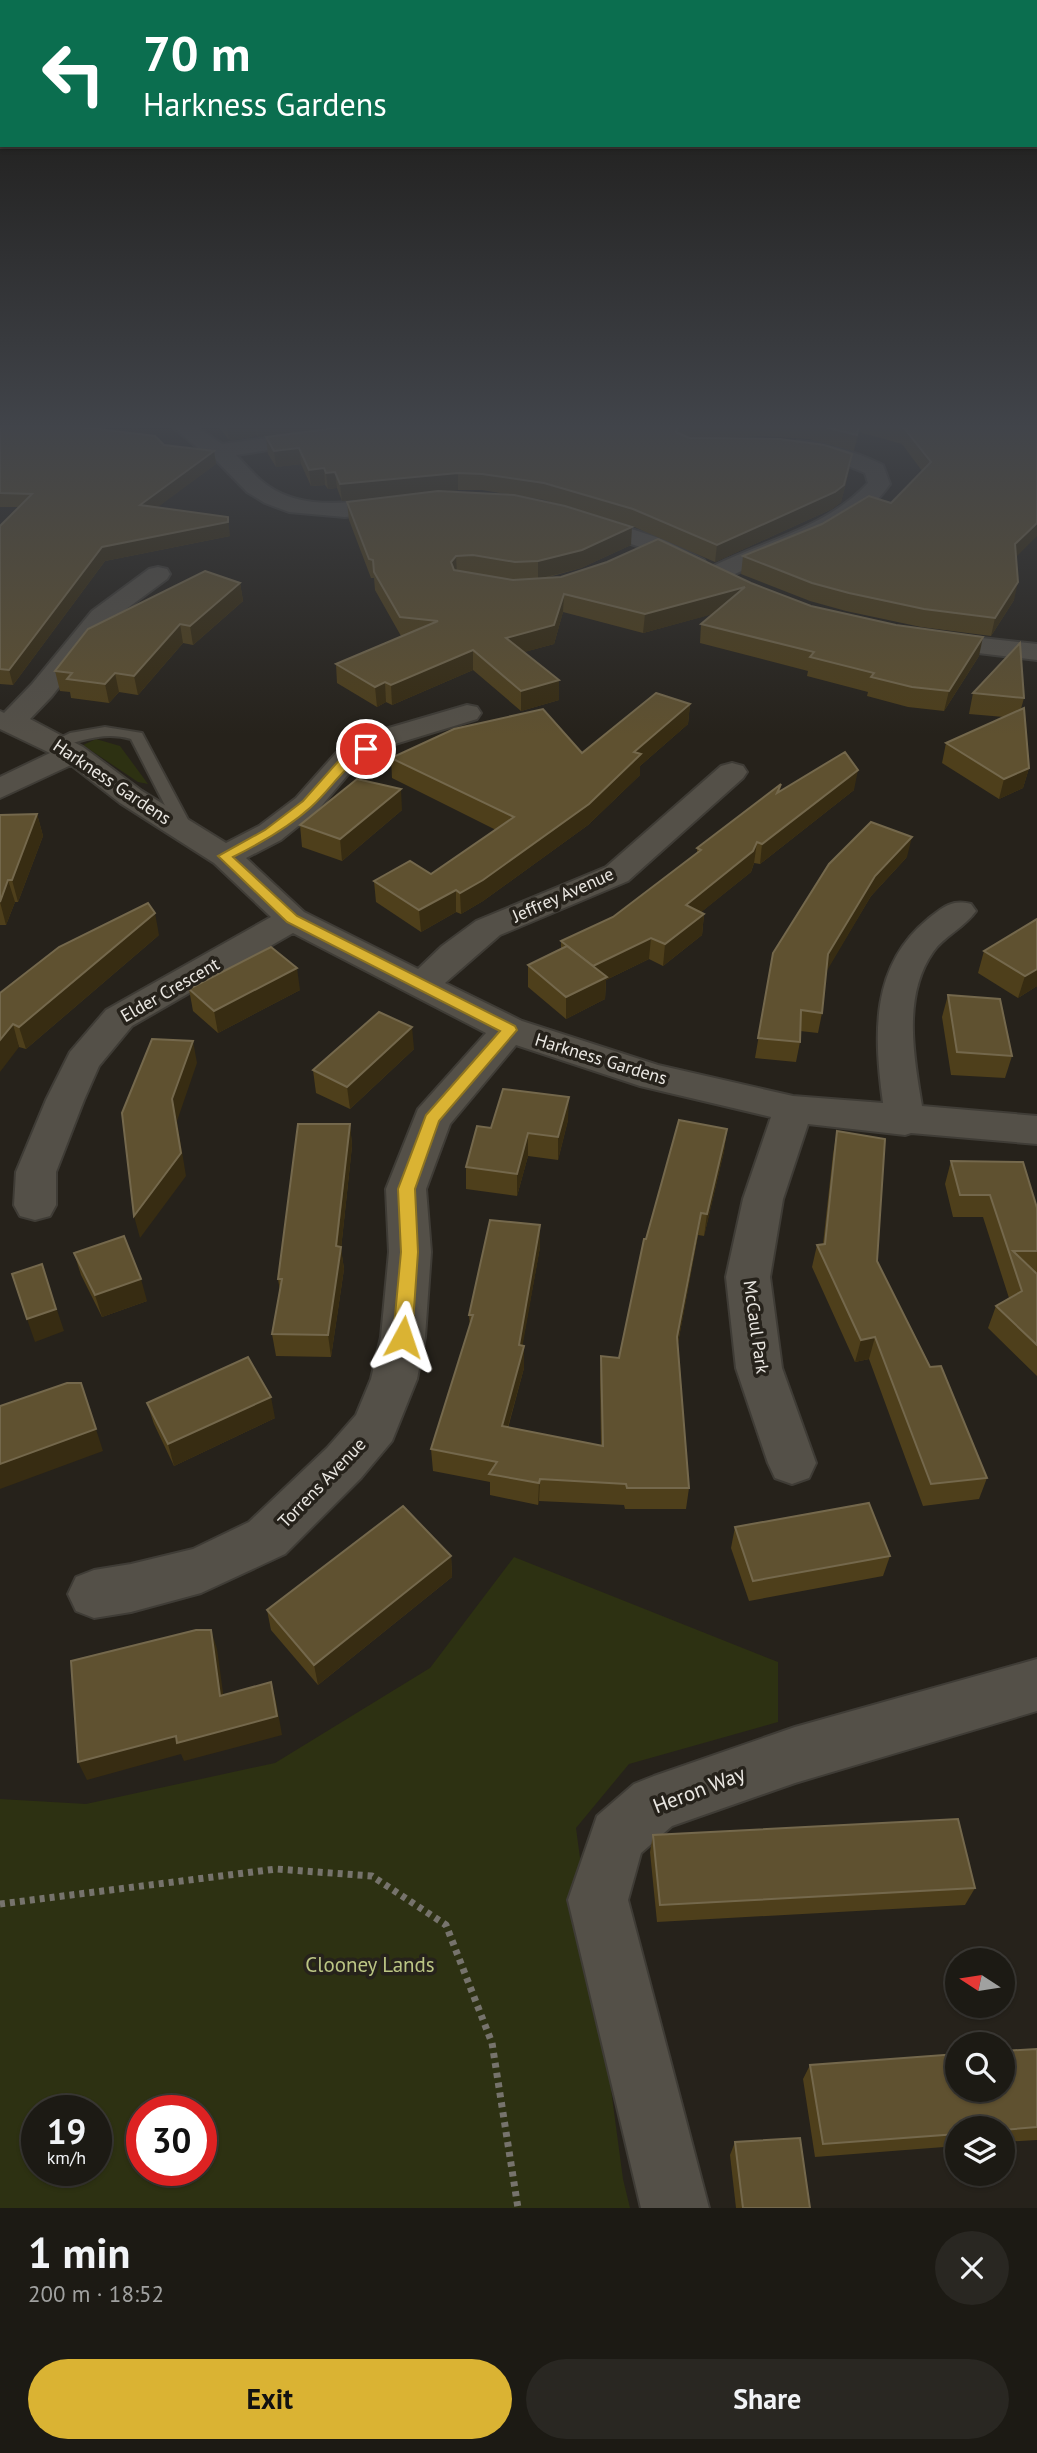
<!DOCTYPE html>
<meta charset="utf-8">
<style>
body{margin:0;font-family:"PT Sans",sans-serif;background:#292722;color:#f1f3f6;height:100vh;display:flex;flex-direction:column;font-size:26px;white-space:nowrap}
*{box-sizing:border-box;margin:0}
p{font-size:23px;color:#a0a1a0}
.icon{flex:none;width:38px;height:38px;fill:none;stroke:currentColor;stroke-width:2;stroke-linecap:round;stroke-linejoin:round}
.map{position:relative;height:2208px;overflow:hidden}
.panel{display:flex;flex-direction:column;background:#1c1a14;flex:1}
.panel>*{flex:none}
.guide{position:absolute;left:0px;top:0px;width:1038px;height:147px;box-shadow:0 2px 5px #0004,0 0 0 2px #3a3834;background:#0b6e4f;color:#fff;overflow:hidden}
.needle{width:46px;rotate:282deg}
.buttons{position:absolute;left:945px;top:1948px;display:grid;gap:14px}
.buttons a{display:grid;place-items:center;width:70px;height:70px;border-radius:50%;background:#1c1a14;box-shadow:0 2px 5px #0004,0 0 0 2px #3a3834;font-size:35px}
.speed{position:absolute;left:21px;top:2095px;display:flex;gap:14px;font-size:35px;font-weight:700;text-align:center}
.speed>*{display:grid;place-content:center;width:91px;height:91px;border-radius:50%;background:#1c1a14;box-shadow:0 2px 5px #0004,0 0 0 2px #3a3834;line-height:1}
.speed small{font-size:18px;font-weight:400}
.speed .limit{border:10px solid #d22;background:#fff;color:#111}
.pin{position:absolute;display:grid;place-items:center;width:60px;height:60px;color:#fff;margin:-30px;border:4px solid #fff;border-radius:50%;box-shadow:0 2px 7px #0007}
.me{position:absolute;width:77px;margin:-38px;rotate:5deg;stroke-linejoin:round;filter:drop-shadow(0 0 5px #0008)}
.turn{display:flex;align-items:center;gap:24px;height:147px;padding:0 28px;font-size:32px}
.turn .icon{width:91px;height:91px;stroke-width:2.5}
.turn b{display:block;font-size:49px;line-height:60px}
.round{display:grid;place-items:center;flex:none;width:74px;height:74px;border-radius:37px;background:#292722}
.head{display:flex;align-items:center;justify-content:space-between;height:119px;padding:0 28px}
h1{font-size:42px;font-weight:700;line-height:52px}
.button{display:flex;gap:14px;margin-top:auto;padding:14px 28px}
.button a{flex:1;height:80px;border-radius:42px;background:#dab333;color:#111;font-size:28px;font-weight:700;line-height:80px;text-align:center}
.button a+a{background:#292722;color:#f1f3f6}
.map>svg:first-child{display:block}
.green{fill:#2d3112;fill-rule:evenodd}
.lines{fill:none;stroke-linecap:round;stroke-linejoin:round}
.service-casing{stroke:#3f3c36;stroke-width:4}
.minor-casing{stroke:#3f3c36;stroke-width:4}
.path{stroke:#76736c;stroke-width:7;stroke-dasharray:5 5;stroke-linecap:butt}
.service{fill:#545048;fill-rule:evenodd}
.minor{fill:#545048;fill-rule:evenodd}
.wall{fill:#4e3f1b;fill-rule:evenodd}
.shaded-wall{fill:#372c12}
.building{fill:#5f5130;stroke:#74684c;stroke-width:2}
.route{fill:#dab333;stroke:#8e7421;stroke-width:2}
.labels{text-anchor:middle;stroke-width:7;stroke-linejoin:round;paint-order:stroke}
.street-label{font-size:18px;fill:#eae7e2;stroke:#26221b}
.near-street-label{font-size:21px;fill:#eae7e2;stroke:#26221b}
.near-park-label{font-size:21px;fill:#bbc584;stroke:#26221b}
</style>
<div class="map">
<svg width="1037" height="2208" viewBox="0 0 1037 2208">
<rect width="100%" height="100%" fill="#26221b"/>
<g class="green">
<path d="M96 739 120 746 148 784 138 782 83 745Z"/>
<path d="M514 1557 778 1662V1722L629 1764 576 1828 623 2179 630 2208H0V1799L86 1804 275 1763 430 1668ZM37 2110H96V2170H37ZM142 2110H201V2170H142Z"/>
</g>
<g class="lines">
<g class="service-casing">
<path id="service" d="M105 727 142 733 194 831 192 834 186 836 178 831 131 739C103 731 82 741 55 748L48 744 70 733Z"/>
</g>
<g class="minor-casing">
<g id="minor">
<path d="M172 426H195L222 444 319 431 326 433 329 437 326 441 236 455C245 464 253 474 263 482 301 513 354 502 399 496L407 498 410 503 407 508 399 510 345 517 289 512 265 503 247 492 212 456 200 450Z"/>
<path d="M799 441C829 443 856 452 883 465L890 484C852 539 779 550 723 580L714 582 705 580 702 575 705 570C760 541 824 530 868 483L865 473 831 459 791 452 788 447 791 442Z"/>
<path d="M583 513 665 540 704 560 707 565 704 570 695 572 686 570 649 550 575 525 571 520 575 515Z"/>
<path d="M158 567 167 569 170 574 167 579 110 621 52 696 30 719 83 747 142 791 226 843 259 826 296 798 336 753 375 732 467 705 477 707 481 713 477 719 395 744 356 765 318 810 281 840 246 858 304 912 418 969 442 946 476 921 606 867 721 766 732 763 743 766 747 772 743 778 628 881 500 935 445 983 522 1021 658 1065 793 1096 883 1103C874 1036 870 966 928 919 943 907 952 899 971 904L976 911C964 928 944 936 933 952 902 996 914 1058 922 1106L1037 1116V1144L911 1133 905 1135 808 1124 783 1199 770 1277 782 1368 816 1463 809 1478 792 1484 775 1478 768 1463 736 1368 726 1277 743 1199 771 1117 640 1086 516 1045 450 1124 426 1189 431 1252 425 1337 417 1379 392 1441 361 1478 285 1554 201 1593 131 1612 94 1618 76 1611 68 1594 76 1577 94 1570 131 1564 193 1549 249 1522 327 1448 356 1415 371 1379 381 1337 389 1252 386 1189 418 1109 486 1033 293 933 132 1026 99 1066 84 1100 56 1172V1205L50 1216 35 1220 20 1216 14 1205 16 1172 46 1100 70 1052 106 1010 271 917 214 863 120 803 71 765 0 798V777L50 753 0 729V711L4 713 32 684 92 611 149 569Z"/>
<path d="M928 632 1037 644V660L919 646 915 640 919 634Z"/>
<path d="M1037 1659V1711L795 1783 672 1826 641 1853 628 1900 709 2208H641L568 1900 597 1816 634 1784 654 1776 795 1727Z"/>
</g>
</g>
<path class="path" d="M0 1904 276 1869 372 1876 446 1925 492 2043 518 2208"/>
<use href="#service" class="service"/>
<use href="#minor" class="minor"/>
</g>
<g class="wall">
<path d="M0 426 214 451 216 464 157 507 230 536 105 561 13 685 0 684V526L19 507H0Z"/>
<path d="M108 426H137V429Z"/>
<path d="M218 426H339L258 437 256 434 252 437 229 440Z"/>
<path d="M352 426H1037L1016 557 1014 600 991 636 921 627 846 611 810 601 741 574 743 556 891 503 922 471 902 444 859 432 854 451 808 439 761 436 713 439 852 454 849 471 841 502 832 509 715 562 632 526 582 511 631 545 581 568 545 578 751 583 811 606 979 656 944 711 908 707 867 696 868 692 807 676 808 671 700 643 701 624 712 614 643 633 563 612 554 644 524 652 559 700 521 711 473 670 392 705 386 702 377 707 337 683 336 664 401 636 375 590 374 578H371L349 520 347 502 401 495 342 501 337 488 328 489 325 485 311 486 301 464 276 467 268 454 266 437ZM458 490H482L512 495 445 491ZM520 496 544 500 560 505Z"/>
<path d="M240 583 243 601 193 645 183 643 138 695 119 692 109 703 71 698 70 692 60 691 55 671Z"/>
<path d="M973 693 1024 698 1021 709 1029 768 1023 788 999 799 942 763 946 743 1004 717 969 714Z"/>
<path d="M690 704 688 724 640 766V775L588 825 483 901 461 914 456 912 421 932 376 902 374 881 431 874 496 830 392 778 391 758 582 753Z"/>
<path d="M781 784 780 791 854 790 760 864 754 863 751 872 701 912 704 914 702 935 663 966 649 959 606 980 605 999 566 1019 528 987V965L561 950V941L613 917 697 854V848Z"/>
<path d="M402 810 342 861 302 847 300 825Z"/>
<path d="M37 814 43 836 18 902H15L6 925H0V815Z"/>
<path d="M907 857 871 896 826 971 822 1013 818 1033 800 1031V1042L796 1062 755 1058 773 953Z"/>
<path d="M1037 919V986L1018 998 978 973 984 951Z"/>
<path d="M159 935 26 1049 19 1047 0 993Z"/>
<path d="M189 989 300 990 218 1033 193 1011Z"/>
<path d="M948 995 1012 1056 1005 1078 951 1075 942 1017Z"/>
<path d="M414 1049 350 1109 316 1093 313 1070Z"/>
<path d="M568 1120 558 1160 528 1156 517 1196 466 1189V1167L491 1128Z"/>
<path d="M350 1124 352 1146 341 1249 344 1269 331 1357 276 1356 272 1334 280 1291 278 1279Z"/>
<path d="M727 1129 724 1151 704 1236 698 1235 678 1343 689 1488 686 1509H625L624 1505 539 1501 538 1505 490 1495V1482L433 1471 431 1449 470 1326 469 1315 540 1247 522 1346 524 1368 508 1428 601 1446 600 1378 601 1356 619 1358 646 1239Z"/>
<path d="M837 1131 877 1261 987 1478 979 1499 923 1506 869 1359 855 1362 812 1267 817 1245 823 1244 833 1154Z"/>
<path d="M951 1161 1037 1208V1376L988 1328 996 1306 1009 1298 983 1217H953L945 1184Z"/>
<path d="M74 1253 147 1301 102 1317 81 1275Z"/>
<path d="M147 1403 275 1418 174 1466 154 1424Z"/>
<path d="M735 1527 890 1556 883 1576 749 1601 731 1548Z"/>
<path d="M451 1556 452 1577 318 1685 271 1630 267 1610Z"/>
<path d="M653 1835 975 1888 965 1905 657 1922 650 1852Z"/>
<path d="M1037 2049V2140L1003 2142V2128H957V2146L815 2157 803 2079 810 2065Z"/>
<path d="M735 2142 810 2208H736L730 2155Z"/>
</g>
<g class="shaded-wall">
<path d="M227 426H255L256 434 252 437 229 440Z"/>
<path d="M257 426H339L258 437Z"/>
<path d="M859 426H860L859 432 854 451Z"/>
<path d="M299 448 301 464 276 467 274 451Z"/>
<path d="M214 451 216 464 142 519 140 505Z"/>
<path d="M852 454 849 471 841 502 832 509 715 562 717 545Z"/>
<path d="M324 468 325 485 311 486 309 470Z"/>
<path d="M335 472 337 488 328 489 326 473Z"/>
<path d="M458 473V490L342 501 340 484Z"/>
<path d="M228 517 230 536 105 561 13 685 9 670 102 547Z"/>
<path d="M1037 523V536L1011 562 1015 544Z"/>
<path d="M632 527 631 545 581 568 538 579V561Z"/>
<path d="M456 556 457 574 451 562Z"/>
<path d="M1018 582 1014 600 991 636 995 618Z"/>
<path d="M240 583 243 601 193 645 190 626Z"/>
<path d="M745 587 743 606 643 633 645 614Z"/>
<path d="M564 594 563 612 554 644 506 657V638Z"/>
<path d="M180 624 183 643 138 695 134 676Z"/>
<path d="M983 637 979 656 944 711 949 691Z"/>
<path d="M473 650V670L392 705 391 685Z"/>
<path d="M115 673 119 692 109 703 105 684Z"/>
<path d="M559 680V700L521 711V691Z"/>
<path d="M385 682 386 702 377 707 375 687Z"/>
<path d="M690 704 688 724 640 766V775L588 825 483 901 461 914 460 893 634 752Z"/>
<path d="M1029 768 1023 788 999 799 1004 779Z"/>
<path d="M858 770 854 790 760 864 762 844Z"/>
<path d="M401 789 402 810 342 861 340 839Z"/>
<path d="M37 814 43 836 18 902 12 880Z"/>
<path d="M912 837 907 857 871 896 825 974 828 954 875 876Z"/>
<path d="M757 842 754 863 751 872 684 926 686 905Z"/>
<path d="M8 880 15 902 6 925 0 902Z"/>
<path d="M456 890V912L421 932 419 910Z"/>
<path d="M155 913 159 935 26 1049 19 1027Z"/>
<path d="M704 914 702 935 663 966 665 944Z"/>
<path d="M651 938 649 959 606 980 605 999 566 1019V997L593 966Z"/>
<path d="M297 968 300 990 218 1033 214 1011Z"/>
<path d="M1037 969V986L1018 998 1025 976Z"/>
<path d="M13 1024 19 1047 0 1072V1040Z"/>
<path d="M412 1027 414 1049 350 1109 347 1087Z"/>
<path d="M193 1041 197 1063 177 1121 186 1176 140 1238 134 1216 172 1099Z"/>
<path d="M569 1097 568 1120 558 1160V1137Z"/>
<path d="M350 1124 352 1146 341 1249 344 1269 331 1357 328 1335Z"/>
<path d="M727 1129 724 1151 704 1236 707 1214Z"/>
<path d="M528 1133V1156L517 1196V1174Z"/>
<path d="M701 1213 698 1235 675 1359 677 1337Z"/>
<path d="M540 1225V1247L519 1366 524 1346V1368L502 1448V1426L519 1345Z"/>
<path d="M141 1279 147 1301 102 1317 95 1295Z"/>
<path d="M49 1286 64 1331 35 1342 27 1319Z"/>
<path d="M875 1337 869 1359 855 1362 861 1340Z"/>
<path d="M81 1383 103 1451 0 1489V1464Z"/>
<path d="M271 1397 275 1418 174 1466 168 1444Z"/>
<path d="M540 1479 539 1501 538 1505 539 1483Z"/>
<path d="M451 1556 452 1577 318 1685 314 1665Z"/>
<path d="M211 1630 217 1649 226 1714 220 1696Z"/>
<path d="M271 1682 276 1701 282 1735 184 1761 181 1754 87 1780 78 1762Z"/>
</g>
<g class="building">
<path d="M0 426H73L155 436 164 445 214 451 140 505 228 517V522L102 547 9 670 0 669V526L32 494 0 493Z"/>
<path d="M352 426H679L676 432 689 438 780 439 824 445 852 454 844 485 835 492 717 545 633 509 544 483 482 474 458 473 340 484 335 472 326 473 324 468 309 470 299 448 274 451 266 437Z"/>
<path d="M821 426H859L857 435Z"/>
<path d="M899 426H1037V523L1015 544 1018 582 995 618 924 609 849 593 812 583 743 556 822 524 869 496 891 503 931 462 904 428Z"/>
<path d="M438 491 514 495 565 506 632 527 582 550 538 561 515 562 473 555 456 556 451 562 454 570 513 580 561 577 607 562 658 539 751 583 811 606 896 625 983 637 949 691 912 687 871 677 874 673 810 657 814 652 701 624 745 587 645 614 564 594 554 625 506 638 559 680 521 691 473 650 391 685 385 682 375 687 336 664 438 621 400 617 374 572 373 560 369 559 347 502Z"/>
<path d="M205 571 240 583 190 626 180 624 134 676 115 673 105 684 67 679 72 673 55 671 88 629Z"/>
<path d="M1020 643 1024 698 973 693Z"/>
<path d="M656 693 690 704 634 752 641 754 589 804 483 880 460 893 456 890 419 910 374 881 410 861 431 874 514 817 391 758 454 729 543 709 582 753Z"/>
<path d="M1024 708 1029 768 1004 779 946 743Z"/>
<path d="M845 752 858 770 762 844 757 842 753 851 686 905 704 914 665 944 651 938 593 966 561 941 613 917 701 850 697 848 781 784 777 793Z"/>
<path d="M357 779 401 789 340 839 300 825Z"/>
<path d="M37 814 12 880H8L0 902V815Z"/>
<path d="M871 822 912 837 875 876 828 954 822 1013 801 1010 800 1042 758 1038 773 953 829 864Z"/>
<path d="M148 903 155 913 19 1027 13 1024 0 1040V993L59 947Z"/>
<path d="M1037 919V969L1025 976 984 951Z"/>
<path d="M567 946 607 977 566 997 528 965Z"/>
<path d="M271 947 297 968 214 1011 189 989Z"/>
<path d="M948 995 1000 999 1012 1056 957 1052Z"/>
<path d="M379 1012 412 1027 347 1087 313 1070Z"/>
<path d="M152 1039 193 1041 172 1099 181 1153 134 1216 122 1113Z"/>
<path d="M503 1089 569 1097 558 1137 528 1133 517 1174 466 1167 477 1126 491 1128Z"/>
<path d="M679 1120 727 1129 707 1214 701 1213 677 1337 689 1488H627L626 1484 540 1479 539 1483 489 1474 497 1462 431 1449 473 1315H469L490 1220 540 1225 519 1345 524 1346 502 1426 603 1446 601 1356 619 1358 644 1239H646Z"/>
<path d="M298 1124H350L336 1246 341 1247 328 1335 272 1334 282 1279H278Z"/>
<path d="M837 1131 885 1139 877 1261 930 1367 941 1366 987 1478 931 1484 875 1337 861 1340 817 1245 825 1244Z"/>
<path d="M951 1161 1023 1162 1037 1208V1251H1013L1037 1274V1345L996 1306 1022 1291 990 1195H960Z"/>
<path d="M124 1236 141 1279 95 1295 74 1253Z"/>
<path d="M42 1264 56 1309 27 1319 12 1274Z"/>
<path d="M248 1357 271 1397 168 1444 147 1403Z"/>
<path d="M67 1383H81L96 1429 0 1464V1406Z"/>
<path d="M869 1503 890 1556 753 1581 735 1527Z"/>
<path d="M403 1506 451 1556 314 1665 267 1610Z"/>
<path d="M196 1630H211L220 1696 271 1682 277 1716 177 1743 176 1736 78 1762 71 1661Z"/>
<path d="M958 1819 975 1888 660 1905 653 1835Z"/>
<path d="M1037 2049V2127L1003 2130V2128H957V2134L823 2144 810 2065 957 2054V2090H1003V2051Z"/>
<path d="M800 2138 810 2208H743L735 2142Z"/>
</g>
<linearGradient id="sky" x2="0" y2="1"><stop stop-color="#15130f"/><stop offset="0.58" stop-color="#41444a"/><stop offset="1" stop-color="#41444a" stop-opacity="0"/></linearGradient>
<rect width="1037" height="735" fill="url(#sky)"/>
<path class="route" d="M366 745 370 746V751C341 768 334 786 311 807 288 828 261 843 233 857L297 916 515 1026 517 1030 439 1121 415 1189 418 1252 412 1337 409 1342 403 1345 396 1342 393 1337 401 1252 398 1189 426 1115 500 1031 287 922 218 856 265 830 303 801 342 757Z"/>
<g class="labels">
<g class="street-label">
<text transform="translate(112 782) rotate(34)" y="6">Harkness Gardens</text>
<text transform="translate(563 895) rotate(-24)" y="6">Jeffrey Avenue</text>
<text transform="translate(170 990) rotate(-30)" y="6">Elder Crescent</text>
<text transform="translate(601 1059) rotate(17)" y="6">Harkness Gardens</text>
<text transform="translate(756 1327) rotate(82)" y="6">McCaul Park</text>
<text transform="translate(322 1483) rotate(-46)" y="6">Torrens Avenue</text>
</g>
<g class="near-street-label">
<text transform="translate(699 1790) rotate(-21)" y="7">Heron Way</text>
</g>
<g class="near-park-label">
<text x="370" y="1972">Clooney Lands</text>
</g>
</g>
</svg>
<div class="buttons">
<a><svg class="needle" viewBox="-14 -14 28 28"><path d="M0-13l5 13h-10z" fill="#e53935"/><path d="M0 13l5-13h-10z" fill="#a0a1a0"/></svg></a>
<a><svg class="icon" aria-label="search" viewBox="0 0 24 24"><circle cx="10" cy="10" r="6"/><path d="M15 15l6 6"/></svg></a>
<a><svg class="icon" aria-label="layers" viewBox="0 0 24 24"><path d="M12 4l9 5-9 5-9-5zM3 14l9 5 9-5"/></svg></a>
</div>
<div class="speed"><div>19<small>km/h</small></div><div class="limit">30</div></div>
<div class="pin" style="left:366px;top:749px;background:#d93025"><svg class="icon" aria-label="arrive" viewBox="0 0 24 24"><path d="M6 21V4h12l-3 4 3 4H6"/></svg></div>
<svg class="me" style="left:403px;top:1337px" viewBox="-20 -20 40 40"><path d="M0-17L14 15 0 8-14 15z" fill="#dab333" stroke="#fff" stroke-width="4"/></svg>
<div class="guide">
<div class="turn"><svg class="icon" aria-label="left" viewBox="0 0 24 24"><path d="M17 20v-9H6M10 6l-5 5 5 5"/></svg><div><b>70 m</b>Harkness Gardens</div></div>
</div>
</div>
<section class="panel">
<div class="head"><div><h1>1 min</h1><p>200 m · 18:52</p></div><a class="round"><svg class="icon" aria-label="close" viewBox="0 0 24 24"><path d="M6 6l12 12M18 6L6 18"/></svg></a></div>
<div class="button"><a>Exit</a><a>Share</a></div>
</section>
